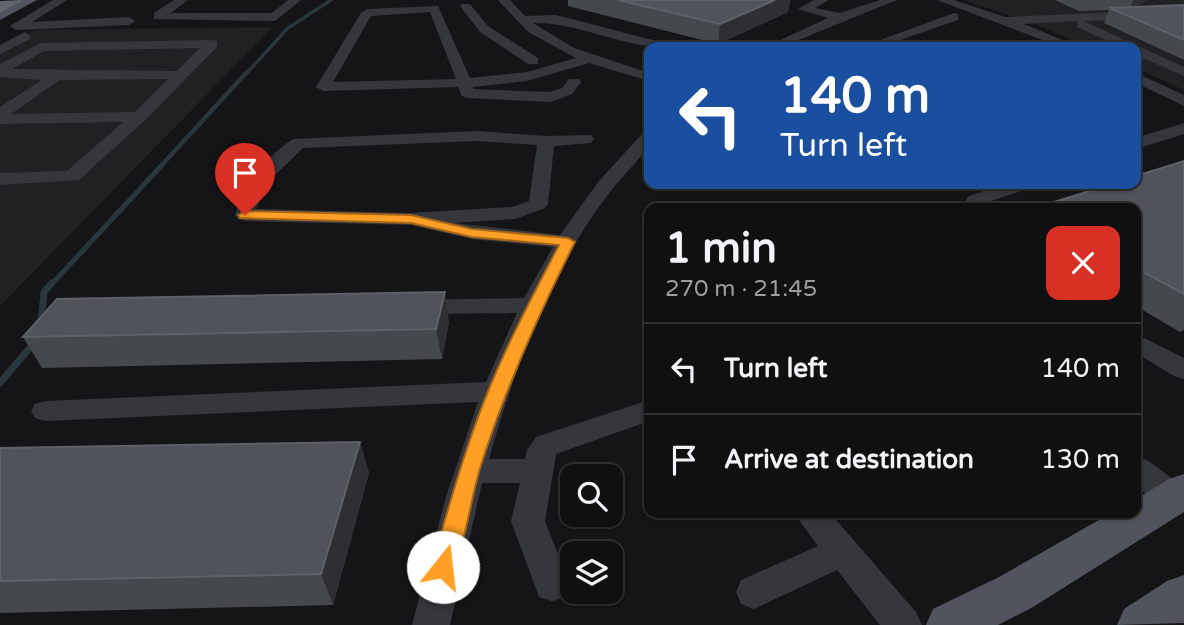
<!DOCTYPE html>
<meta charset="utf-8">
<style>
body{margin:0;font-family:"Varela Round",sans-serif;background:#1e1e1f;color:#f1f3f6;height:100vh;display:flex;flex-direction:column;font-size:26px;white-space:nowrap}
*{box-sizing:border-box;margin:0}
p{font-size:23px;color:#9c9d9f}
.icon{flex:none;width:38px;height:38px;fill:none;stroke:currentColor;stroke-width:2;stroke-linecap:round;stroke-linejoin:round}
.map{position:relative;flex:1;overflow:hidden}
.details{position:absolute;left:644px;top:203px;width:497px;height:315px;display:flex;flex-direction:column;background:#101011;border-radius:14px;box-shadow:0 2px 5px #0004,0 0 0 2px #303031}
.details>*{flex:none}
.hud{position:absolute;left:644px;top:42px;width:497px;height:147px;border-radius:14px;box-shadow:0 2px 5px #0004,0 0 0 2px #303031;background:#1a4fa0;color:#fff;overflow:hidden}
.controls{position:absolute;left:560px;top:464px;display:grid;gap:14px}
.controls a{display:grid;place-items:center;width:63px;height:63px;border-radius:14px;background:#101011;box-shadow:0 2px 5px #0004,0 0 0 2px #303031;font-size:35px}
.pin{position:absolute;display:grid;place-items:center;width:60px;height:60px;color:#fff;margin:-72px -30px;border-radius:50% 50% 50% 0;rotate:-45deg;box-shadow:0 0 7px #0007}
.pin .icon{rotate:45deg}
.me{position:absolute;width:77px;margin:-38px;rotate:16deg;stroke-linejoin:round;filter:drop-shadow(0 0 5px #0008)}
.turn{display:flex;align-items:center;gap:24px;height:147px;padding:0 21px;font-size:32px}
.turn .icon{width:91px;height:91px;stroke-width:2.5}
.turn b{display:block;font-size:49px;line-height:60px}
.round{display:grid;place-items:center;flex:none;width:74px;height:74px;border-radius:14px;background:#1e1e1f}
.overview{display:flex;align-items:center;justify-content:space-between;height:119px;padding:0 21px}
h1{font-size:42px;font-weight:700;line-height:52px}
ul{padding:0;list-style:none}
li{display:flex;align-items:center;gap:21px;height:91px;padding:0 21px;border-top:2px solid #303031}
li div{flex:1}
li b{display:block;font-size:26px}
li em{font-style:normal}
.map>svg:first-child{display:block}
.built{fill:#212124}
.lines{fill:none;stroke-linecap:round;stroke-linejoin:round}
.stream-far3{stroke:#29363c;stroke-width:3.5}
.stream-far2{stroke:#29363c;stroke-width:4.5}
.stream-far1{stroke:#29363c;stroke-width:5}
.stream{stroke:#29363c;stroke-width:7}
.minor{fill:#35373c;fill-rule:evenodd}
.major{fill:#51545c;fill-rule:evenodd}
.highway{fill:#61666e;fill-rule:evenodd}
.wall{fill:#45484d}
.shaded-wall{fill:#2e2f33}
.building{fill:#505359;stroke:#5d6168;stroke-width:2}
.route{fill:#ff9f25;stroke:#a66718;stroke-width:2}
</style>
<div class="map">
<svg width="1184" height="625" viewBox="0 0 1184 625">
<rect width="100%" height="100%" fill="#151517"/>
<g class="built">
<path d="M963 0H1184V90L1136 68V47H1088L1030 22Z"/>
<path d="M273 27 0 306V50L36 30Z"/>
</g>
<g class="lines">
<path class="stream-far3" d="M246 74 288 28 331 0"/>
<path class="stream-far2" d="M160 167 247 72"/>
<path class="stream-far1" d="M51 285 162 165"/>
<g class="stream">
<path d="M41 324 44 292 52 283"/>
<path d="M0 383 34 343"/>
</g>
<g class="minor">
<path d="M53 0H67L32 22 129 17 135 21 129 25 16 30 10 26Z"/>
<path d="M174 0H188L171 13H272L288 0H301L275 21 154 19V13Z"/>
<path d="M498 0H510L525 16 556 15 668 44 670 47C623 49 580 22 533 23L574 48 649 73V81L589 63 527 81 473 87V89L549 92 562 88 569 79H579L581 82 572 94 551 102 467 98 462 96 458 87 323 91 316 87 361 13 367 9 438 6 470 78 527 72 576 58 528 32ZM430 12 456 79 333 82 371 16Z"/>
<path d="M814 0H829L815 8 840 13 880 0H897L781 47H765L828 18 798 9Z"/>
<path d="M937 0H954L1005 17 1184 9V17L1084 21 1184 67V76L1136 55V47H1121L1077 27V21L1024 24 1079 47H1061Z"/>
<path d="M462 4H470L488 26 538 58V64H528L480 32 460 6Z"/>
<path d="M954 13 958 14V20L880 47H861Z"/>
<path d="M25 32 31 36 30 39 0 54V45Z"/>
<path d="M212 40 217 41V47L145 120 79 180 0 185V173L67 171 123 122 0 124V107L42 80 0 77V64L41 43ZM200 48 177 71 12 69 44 51ZM168 79 135 112 11 114 60 80Z"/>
<path d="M1136 73 1184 95V106L1136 83Z"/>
<path d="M1184 123V134L1136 149V138Z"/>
<path d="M477 131 546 136 591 135 594 139 591 143 554 146 548 204 545 208 515 219 454 223 560 235 599 181 643 133 649 132V147C637 161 625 174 613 188 552 265 516 364 489 459H525L527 450 536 437 649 400V421L556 454 545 521 570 585 565 597 552 601 539 597 511 521 520 483H482L450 625H412L446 497 478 402 45 421 35 418 31 411 35 404 45 401 486 382 517 313 413 314 404 312 401 307 404 302 413 300 524 298 553 247 472 239 411 225 245 221 238 219 235 215C242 185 267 156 293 139ZM477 141 537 145 529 201 512 207 411 213 256 209 272 178 303 148Z"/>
<path d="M1004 184H1032L1029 188 976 206 969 204 966 200 969 196Z"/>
<path d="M1136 334 1184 358V379L1174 376 1136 353Z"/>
<path d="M1136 457 1147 460 1184 487V507C1164 513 1151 497 1136 486Z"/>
<path d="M794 513H830L916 612 922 625H880L837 570 754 609 741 604 736 592 741 580 818 546Z"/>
</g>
<g class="major">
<path d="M19 0H37L0 20V9Z"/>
<path d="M1184 474V512L1033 607 998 625H926L933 609 999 577 1111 513H1136V499L1169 479Z"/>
<path d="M1184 575V623L1117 625 1124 609 1167 581Z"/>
</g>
<path class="highway" d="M23 0 0 13V1Z"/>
</g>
<g class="wall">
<path d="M568 0H790L788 12 718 44 568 6Z"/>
<path d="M1055 0H1147L1134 7 1184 5V60L1104 23 1109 10 1079 11Z"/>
<path d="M1184 161V330L1180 332 1136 306V208Z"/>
<path d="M449 322 442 359 42 368 23 337Z"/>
<path d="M360 442 369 473 333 605 0 613V448Z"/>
</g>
<g class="shaded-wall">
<path d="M775 0H790L788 12 718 44 720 24Z"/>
<path d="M1133 0H1147L1130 9Z"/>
<path d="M445 292 449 322 442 359 436 329Z"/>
<path d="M360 442 369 473 333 605 321 574Z"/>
</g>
<g class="building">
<path d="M618 0H775L720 24Z"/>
<path d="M1184 5V40L1110 8Z"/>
<path d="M1184 161V294L1136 268V208H1035L1112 184H1136V176Z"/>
<path d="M445 292 436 329 23 337 57 299Z"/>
<path d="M360 442 321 574 0 581V448Z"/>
</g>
<path class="route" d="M245 211 411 215 472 229 568 238 575 242C538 315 506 387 481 465 470 500 467 540 451 574L443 577 435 574 431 567C449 507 465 447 489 389 509 340 534 293 559 245L472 237 411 223 240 218 238 215Z"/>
</svg>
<div class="controls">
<a><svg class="icon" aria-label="search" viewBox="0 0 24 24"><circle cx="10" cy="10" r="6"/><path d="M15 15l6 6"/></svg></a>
<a><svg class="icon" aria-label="layers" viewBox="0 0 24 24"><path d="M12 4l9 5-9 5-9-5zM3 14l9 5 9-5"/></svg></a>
</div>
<div class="pin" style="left:245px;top:215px;background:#d93025"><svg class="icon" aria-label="arrive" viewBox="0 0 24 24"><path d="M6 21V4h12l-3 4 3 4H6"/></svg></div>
<svg class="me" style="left:443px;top:567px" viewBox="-20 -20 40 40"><circle r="19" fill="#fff"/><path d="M0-13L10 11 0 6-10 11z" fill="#ff9f25"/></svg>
<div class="hud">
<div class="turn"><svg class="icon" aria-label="left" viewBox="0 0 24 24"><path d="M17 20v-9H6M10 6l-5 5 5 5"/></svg><div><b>140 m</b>Turn left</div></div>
</div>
<section class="details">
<div class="overview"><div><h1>1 min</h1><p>270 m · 21:45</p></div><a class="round" style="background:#d93025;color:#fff"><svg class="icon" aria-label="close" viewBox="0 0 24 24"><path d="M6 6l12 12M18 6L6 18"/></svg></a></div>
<ul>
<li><svg class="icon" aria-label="left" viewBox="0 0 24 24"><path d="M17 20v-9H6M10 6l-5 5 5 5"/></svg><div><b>Turn left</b></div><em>140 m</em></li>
<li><svg class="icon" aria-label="arrive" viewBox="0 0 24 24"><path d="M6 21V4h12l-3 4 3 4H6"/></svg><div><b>Arrive at destination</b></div><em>130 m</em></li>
</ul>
</section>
</div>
